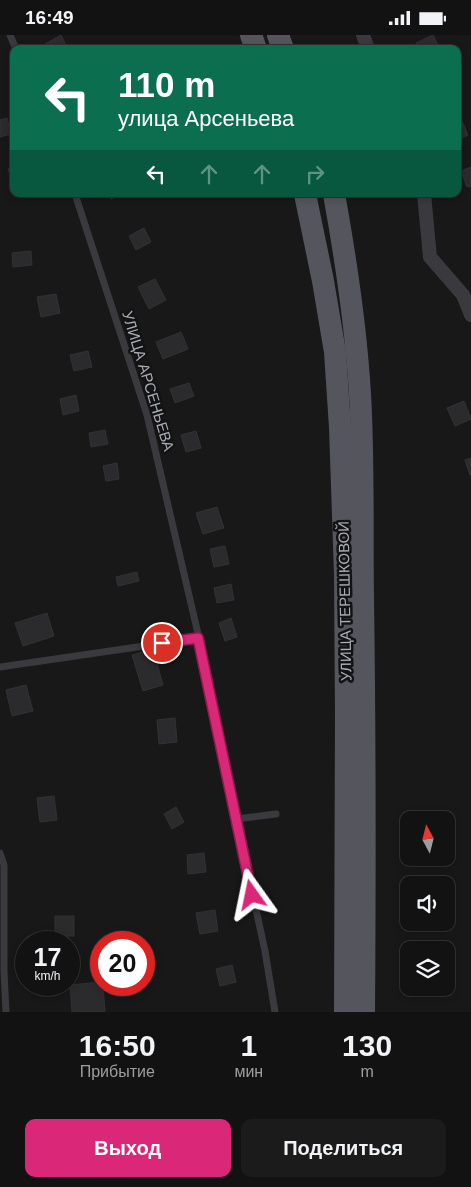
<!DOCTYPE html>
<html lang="ru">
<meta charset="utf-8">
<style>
body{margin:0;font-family:Helvetica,sans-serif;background:#1b1b1c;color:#f1f3f6;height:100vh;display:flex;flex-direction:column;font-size:19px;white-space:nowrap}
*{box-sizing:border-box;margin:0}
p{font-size:16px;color:#9c9ea0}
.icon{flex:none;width:28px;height:28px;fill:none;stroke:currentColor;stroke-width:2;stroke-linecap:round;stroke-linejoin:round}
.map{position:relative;height:977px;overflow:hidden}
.sheet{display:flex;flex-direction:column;background:#121213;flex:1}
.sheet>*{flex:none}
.hud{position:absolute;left:10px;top:10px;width:451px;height:152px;border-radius:10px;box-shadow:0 2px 8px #0003,0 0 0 1px #313233;background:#0b6e4f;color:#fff;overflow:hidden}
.needle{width:32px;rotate:353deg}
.tools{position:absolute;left:400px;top:776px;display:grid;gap:10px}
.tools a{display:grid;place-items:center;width:55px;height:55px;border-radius:10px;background:#121213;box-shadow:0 2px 8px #0003,0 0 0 1px #313233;font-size:25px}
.speed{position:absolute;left:15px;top:896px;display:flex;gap:10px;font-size:25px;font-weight:700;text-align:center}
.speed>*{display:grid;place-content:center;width:65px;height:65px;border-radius:50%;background:#121213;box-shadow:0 2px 8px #0003,0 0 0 1px #313233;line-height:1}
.speed small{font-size:12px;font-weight:400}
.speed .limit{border:8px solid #d22;background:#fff;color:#111}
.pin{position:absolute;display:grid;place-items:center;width:42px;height:42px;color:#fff;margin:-21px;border:2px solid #fff;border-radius:50%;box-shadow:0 1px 5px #0007}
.me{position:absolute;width:55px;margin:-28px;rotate:348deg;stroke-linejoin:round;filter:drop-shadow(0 0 4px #0008)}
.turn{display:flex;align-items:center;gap:18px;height:105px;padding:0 25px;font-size:22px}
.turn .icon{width:65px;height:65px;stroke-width:2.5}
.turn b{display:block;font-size:35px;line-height:42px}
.lanes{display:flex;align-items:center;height:48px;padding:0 25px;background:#0003;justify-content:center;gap:25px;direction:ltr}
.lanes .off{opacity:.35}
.eta{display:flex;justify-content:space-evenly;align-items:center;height:85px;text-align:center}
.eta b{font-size:30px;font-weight:600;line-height:35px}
.primary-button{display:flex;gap:10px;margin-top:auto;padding:10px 25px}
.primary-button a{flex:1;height:58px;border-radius:10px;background:#db2777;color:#fff;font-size:20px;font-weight:600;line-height:58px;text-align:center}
.primary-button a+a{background:#1b1b1c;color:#f1f3f6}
.status{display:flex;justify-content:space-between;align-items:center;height:35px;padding:0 25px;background:#121213;direction:ltr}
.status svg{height:14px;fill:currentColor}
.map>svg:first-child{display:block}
.building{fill:#2b2b2d;stroke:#323235}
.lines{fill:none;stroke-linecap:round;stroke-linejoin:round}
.lane{stroke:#39393e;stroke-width:7}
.street{stroke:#39393e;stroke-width:14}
.primary{stroke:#55565d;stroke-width:22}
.route-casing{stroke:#8e194d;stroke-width:12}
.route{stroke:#db2777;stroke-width:9}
.labels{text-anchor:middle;stroke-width:5;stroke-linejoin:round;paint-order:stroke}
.street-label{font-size:15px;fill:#abaeb8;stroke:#131314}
</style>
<div class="status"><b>16:49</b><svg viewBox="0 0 49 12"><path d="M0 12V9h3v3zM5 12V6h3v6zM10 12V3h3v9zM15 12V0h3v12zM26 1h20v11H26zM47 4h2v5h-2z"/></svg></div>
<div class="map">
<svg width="471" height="977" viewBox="0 0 471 977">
<rect width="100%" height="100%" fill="#181819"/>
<g class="building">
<path d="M61 0 68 14H48L45 9Z"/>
<path d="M433 0 440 14H419L416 8Z"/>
<path d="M7 83 11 99 0 102V85Z"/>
<path d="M462 86 468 100 458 105V87Z"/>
<path d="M14 132V152L8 134Z"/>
<path d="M471 132V151L467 152 461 136Z"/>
<path d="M109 159H122L111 164Z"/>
<path d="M144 193 151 207 136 215 129 201Z"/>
<path d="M31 216 32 230 13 232 12 218Z"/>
<path d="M155 244 166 265 149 274 138 252Z"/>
<path d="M56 259 60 278 41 282 37 262Z"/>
<path d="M181 297 188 314 163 324 156 307Z"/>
<path d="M88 316 92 332 74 336 70 320Z"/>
<path d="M189 348 194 361 175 368 170 354Z"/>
<path d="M76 360 79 376 63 380 60 364Z"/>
<path d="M464 366 471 384 455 391 447 373Z"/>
<path d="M105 395 108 409 91 412 89 398Z"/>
<path d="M196 396 201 413 186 417 181 400Z"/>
<path d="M471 423V440H470L465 425Z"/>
<path d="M117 428 119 444 106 446 103 431Z"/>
<path d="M217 472 224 493 203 499 196 478Z"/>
<path d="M225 511 229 529 214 532 210 514Z"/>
<path d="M137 537 139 546 118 551 116 542Z"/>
<path d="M231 549 234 565 217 568 214 553Z"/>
<path d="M47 578 54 601 23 611 15 588Z"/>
<path d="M231 583 237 602 225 606 219 588Z"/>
<path d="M153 614 163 650 143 656 132 620Z"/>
<path d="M26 650 33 676 12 681 6 655Z"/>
<path d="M175 683 177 707 159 709 157 685Z"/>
<path d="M54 761 57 785 40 787 37 763Z"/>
<path d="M176 772 184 787 172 794 164 779Z"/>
<path d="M204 818 206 837 188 839 187 820Z"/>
<path d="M215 875 218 896 200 899 196 878Z"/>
<rect x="55" y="881" width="19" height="20"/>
<path d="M232 930 236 947 220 951 216 934Z"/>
<path d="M101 947V950H103L105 977H72L70 950Z"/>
</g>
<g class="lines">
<g class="lane">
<path d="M10 0 16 14"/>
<path d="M75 159 147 380 199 603 223 722 265 916 275 977"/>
<path d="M0 632 199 603"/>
<path d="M236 784 276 779"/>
<path d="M0 818 4 830V936L6 977"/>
</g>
<g class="street">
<path d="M363 0 368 14"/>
<path d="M424 159 430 222 463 260 471 280"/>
</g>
<g class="primary">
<path d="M251 0 256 14"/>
<path d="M278 0 283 14"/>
<path d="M305 159 323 246 335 317 340 392 345 539 346 682 345 977"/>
<path d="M334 159C346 225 356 292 360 359 364 427 362 496 363 565 365 702 365 840 364 977"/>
</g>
</g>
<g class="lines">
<g class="route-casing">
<path id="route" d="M162 608 198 603 223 722 252 860"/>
</g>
<use href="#route" class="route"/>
</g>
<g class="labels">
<g class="street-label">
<text transform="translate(148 346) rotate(73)" y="5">УЛИЦА АРСЕНЬЕВА</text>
<text transform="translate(345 566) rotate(-91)" y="5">УЛИЦА ТЕРЕШКОВОЙ</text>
</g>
</g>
</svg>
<div class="tools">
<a><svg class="needle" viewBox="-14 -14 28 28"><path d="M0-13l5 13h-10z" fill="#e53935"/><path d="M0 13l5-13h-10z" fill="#9c9ea0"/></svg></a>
<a><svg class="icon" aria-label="sound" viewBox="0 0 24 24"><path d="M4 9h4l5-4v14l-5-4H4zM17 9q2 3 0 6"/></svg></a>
<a><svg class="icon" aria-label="layers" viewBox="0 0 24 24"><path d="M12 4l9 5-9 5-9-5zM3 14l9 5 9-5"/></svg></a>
</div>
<div class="speed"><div>17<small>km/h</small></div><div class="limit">20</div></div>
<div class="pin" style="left:162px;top:608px;background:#d93025"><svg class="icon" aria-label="arrive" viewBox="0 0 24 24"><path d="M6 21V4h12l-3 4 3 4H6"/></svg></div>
<svg class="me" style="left:252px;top:860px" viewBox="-20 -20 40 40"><path d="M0-17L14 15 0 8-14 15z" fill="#db2777" stroke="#fff" stroke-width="4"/></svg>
<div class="hud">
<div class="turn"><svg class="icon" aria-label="left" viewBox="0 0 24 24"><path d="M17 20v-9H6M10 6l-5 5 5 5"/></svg><div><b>110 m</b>улица Арсеньева</div></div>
<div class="lanes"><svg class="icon" aria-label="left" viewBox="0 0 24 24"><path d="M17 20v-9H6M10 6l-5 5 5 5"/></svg><svg class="icon off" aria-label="ahead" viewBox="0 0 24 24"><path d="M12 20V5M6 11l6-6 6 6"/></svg><svg class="icon off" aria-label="ahead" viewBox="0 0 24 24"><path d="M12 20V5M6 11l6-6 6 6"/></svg><svg class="icon off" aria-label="right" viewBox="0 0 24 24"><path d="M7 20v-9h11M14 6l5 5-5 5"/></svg></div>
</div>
</div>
<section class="sheet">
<div class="eta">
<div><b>16:50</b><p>Прибытие</p></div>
<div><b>1</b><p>мин</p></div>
<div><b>130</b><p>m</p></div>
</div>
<div class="primary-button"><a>Выход</a><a>Поделиться</a></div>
</section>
